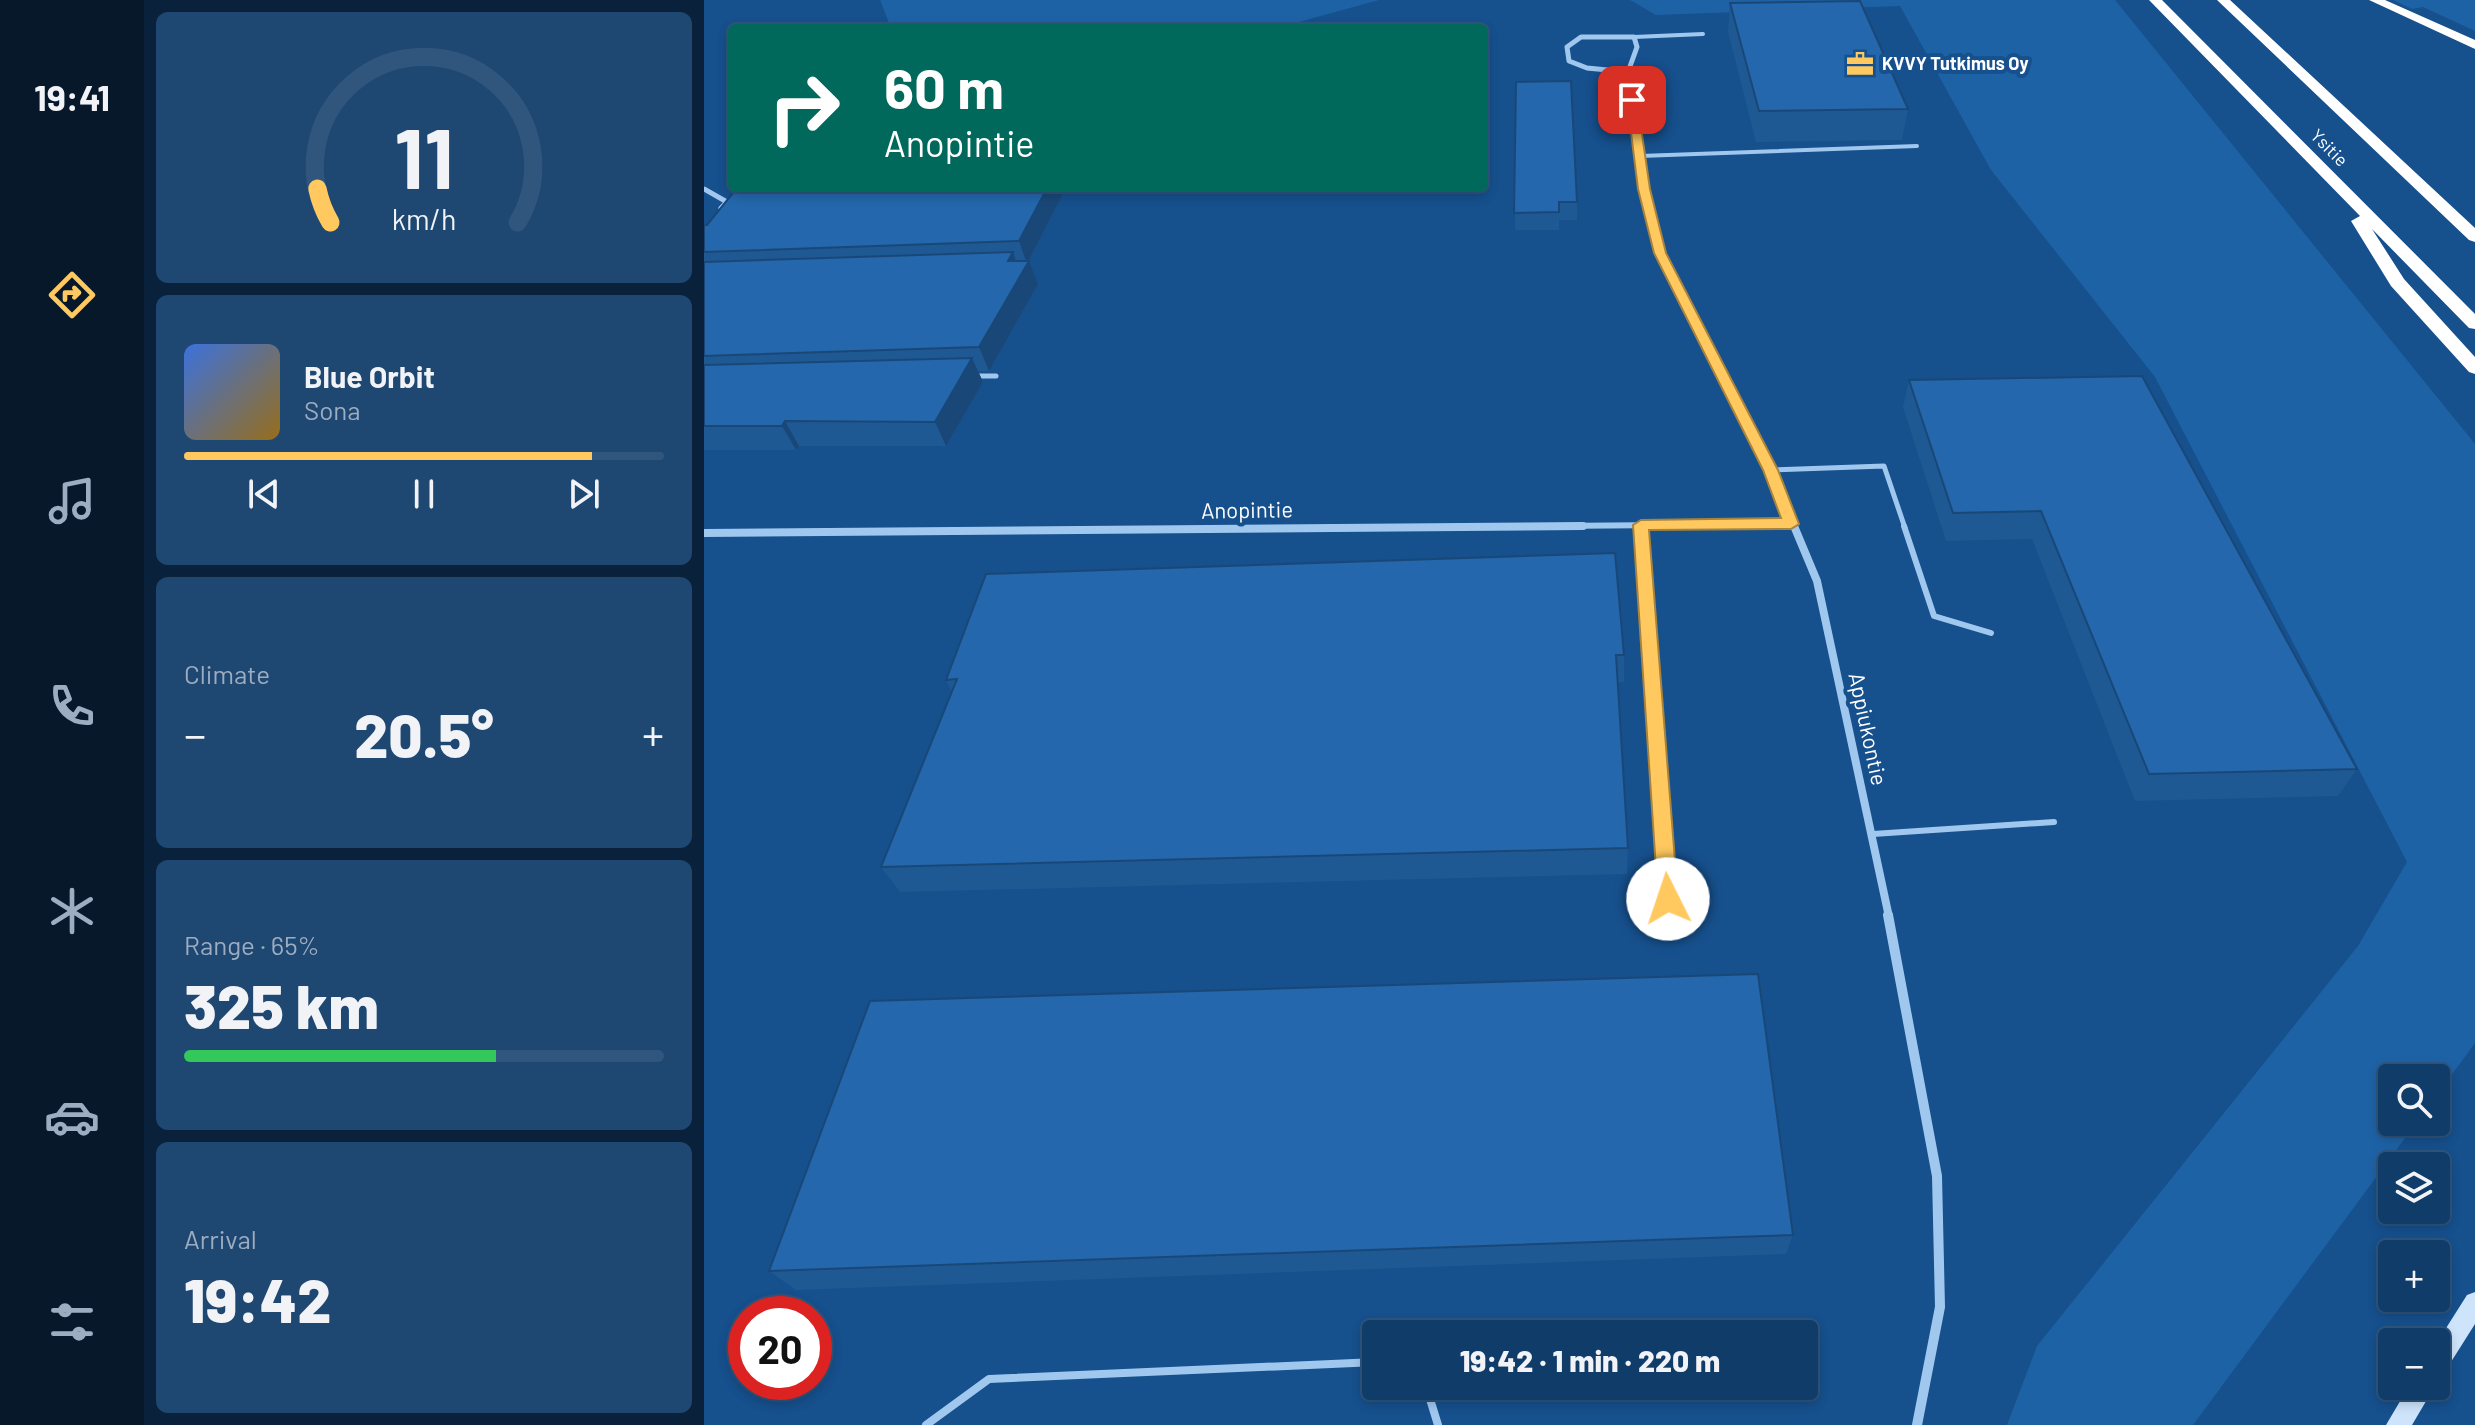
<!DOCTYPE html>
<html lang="en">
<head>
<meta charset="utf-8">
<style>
  body { margin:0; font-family:Barlow,sans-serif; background:#1e4772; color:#f1f3f6; height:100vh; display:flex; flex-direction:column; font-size:30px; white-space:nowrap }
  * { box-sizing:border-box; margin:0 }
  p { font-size:26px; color:#9cadc1 }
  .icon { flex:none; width:44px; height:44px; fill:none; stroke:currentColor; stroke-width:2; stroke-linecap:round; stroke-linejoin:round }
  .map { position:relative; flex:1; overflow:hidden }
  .panel { display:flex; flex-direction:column; gap:12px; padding:12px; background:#09213a; width:560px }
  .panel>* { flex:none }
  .top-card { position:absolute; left:24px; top:24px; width:760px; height:168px; border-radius:8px; box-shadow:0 4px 12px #0003,0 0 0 2px #30567e; background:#00695c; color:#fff; overflow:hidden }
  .buttons { position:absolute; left:1674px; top:1064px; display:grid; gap:16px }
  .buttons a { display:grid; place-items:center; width:72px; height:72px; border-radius:8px; background:#103c6a; box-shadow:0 4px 12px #0003,0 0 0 2px #30567e; font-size:40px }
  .speed { position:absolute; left:24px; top:1296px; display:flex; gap:16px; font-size:40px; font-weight:700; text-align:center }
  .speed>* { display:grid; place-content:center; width:104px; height:104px; border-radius:50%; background:#103c6a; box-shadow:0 4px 12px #0003,0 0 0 2px #30567e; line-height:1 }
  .speed .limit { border:12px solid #d22; background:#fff; color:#111 }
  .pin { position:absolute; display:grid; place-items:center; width:68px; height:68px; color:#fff; margin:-34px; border-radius:16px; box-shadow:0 4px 12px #0006 }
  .me { position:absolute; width:88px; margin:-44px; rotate:356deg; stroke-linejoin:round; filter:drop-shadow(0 0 6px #0008) }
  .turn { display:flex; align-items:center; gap:28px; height:168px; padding:0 24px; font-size:36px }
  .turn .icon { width:104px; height:104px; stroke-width:2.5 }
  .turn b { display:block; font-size:56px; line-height:68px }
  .big { font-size:60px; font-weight:800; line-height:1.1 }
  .panel .widget { flex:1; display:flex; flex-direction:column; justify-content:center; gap:12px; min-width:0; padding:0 28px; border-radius:12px; background:#1e4772 }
  .panel .dial { align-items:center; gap:0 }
  .dial svg { height:208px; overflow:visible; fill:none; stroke:#30567e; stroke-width:7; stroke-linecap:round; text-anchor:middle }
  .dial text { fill:#f1f3f6; stroke:none }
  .song { display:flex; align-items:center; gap:24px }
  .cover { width:96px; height:96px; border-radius:12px; background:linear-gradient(135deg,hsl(220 70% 55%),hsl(40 70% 35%)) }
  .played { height:8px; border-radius:4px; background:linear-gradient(90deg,#ffc95f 85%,#30567e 85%) }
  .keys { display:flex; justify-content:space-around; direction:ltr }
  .heat { display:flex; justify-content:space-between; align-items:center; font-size:44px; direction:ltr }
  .charge { height:12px; border-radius:6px; background:linear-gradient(90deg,#34c759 65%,#30567e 0) }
  .trip { position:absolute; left:658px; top:1320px; width:456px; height:80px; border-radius:8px; background:#103c6a; box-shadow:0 4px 12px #0003,0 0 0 2px #30567e; font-weight:800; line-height:80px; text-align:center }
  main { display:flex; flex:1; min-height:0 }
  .dock { display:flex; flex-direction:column; width:144px; justify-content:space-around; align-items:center; background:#06182a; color:#9cadc1 }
  .dock .icon { width:56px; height:56px }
  .dock .active { color:#ffc95f }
  .dock b { font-size:36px; color:#f1f3f6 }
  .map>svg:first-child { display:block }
</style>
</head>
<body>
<main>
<nav class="dock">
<b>19:41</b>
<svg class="icon active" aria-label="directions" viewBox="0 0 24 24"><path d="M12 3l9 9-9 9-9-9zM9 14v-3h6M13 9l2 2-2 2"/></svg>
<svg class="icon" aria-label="music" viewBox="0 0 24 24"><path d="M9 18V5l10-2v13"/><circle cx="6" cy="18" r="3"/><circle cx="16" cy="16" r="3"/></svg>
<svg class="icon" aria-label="phone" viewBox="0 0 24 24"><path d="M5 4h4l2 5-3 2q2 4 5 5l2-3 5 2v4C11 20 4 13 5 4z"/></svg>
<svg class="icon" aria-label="climate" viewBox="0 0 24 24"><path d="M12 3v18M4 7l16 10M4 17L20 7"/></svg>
<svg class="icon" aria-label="car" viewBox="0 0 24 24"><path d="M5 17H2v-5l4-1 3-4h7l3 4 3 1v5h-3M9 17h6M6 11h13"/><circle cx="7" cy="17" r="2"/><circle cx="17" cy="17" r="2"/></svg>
<svg class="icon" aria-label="filters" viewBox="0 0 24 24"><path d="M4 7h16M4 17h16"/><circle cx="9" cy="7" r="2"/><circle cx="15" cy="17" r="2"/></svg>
</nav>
<section class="panel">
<div class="widget dial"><svg viewBox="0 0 100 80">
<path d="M14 69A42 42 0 1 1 86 69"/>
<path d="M14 69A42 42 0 0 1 9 56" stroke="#ffc95f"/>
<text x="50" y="56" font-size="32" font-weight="700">11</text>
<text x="50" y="72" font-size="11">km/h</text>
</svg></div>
<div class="widget">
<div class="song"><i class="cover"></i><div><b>Blue Orbit</b><p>Sona</p></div></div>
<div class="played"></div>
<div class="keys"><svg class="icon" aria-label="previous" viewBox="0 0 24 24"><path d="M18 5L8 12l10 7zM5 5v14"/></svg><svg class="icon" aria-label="pause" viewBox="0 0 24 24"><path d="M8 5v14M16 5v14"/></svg><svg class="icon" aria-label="next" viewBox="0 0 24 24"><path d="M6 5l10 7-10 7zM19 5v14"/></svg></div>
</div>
<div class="widget"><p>Climate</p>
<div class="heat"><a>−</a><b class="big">20.5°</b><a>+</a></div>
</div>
<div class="widget"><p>Range · 65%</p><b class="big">325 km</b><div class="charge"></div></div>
<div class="widget"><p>Arrival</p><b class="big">19:42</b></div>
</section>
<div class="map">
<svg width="1771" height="1425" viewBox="0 0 1771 1425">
  <rect width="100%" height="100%" fill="#16508d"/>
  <path fill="#1e62a6" d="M176,0H675L573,28H187Z
    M926,0H1411L1771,444V1043L1732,1096V1078H1688V1122H1713L1489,1425H1303L1333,1346L1654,946L1703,862L1451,377L1287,170L1196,6L952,15Z
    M1689,0H1771V31L1719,7L1708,9Z"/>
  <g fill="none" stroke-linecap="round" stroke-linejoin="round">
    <path stroke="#a0c8ef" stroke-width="4" d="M930,37L999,34
      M936,156L1213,146"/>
    <path stroke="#a0c8ef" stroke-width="5" d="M271,376H292
      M1066,470L1180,466L1201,528"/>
    <path stroke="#a0c8ef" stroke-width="6" d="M937,526L964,899
      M1200,526L1230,616L1287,633
      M1169,834L1350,822"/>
    <path stroke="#a0c8ef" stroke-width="8" d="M722,1386L734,1425
      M222,1425L285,1379L672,1362"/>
    <path stroke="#a0c8ef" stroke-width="5" d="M877,37H930L933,47L924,72L883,68L865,61L863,47Z
      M924,72L940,189L950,229
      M0,189L23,202L17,208"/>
    <path stroke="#a0c8ef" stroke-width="6" d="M950,227L956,253L1066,470L1090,528
      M637,528L1087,524"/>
    <path stroke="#a0c8ef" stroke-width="8" d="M1090,526L1113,581L1185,917
      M0,533L879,526"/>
    <path stroke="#a0c8ef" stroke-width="10" d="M1184,915L1233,1176L1236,1307L1213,1425"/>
    <path fill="#cee4fb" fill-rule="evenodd" d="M1771,1292V1324L1740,1373L1732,1377V1344L1763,1295Z
      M1705,1386H1731L1708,1425H1682Z"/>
    <path fill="#fff" fill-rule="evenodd" d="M1445,0H1458L1771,314V329L1765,328L1668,229L1700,279L1771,357V374L1765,372L1687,286L1647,221L1656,216Z
      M1513,0H1526L1771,228V242L1765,240Z
      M1665,0H1681L1771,40V49Z"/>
  </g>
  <path fill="#1f5994" d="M1026,3L1204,109L1198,140L1052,142L1024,32Z
    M812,82L873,202V220H855V230H811Z
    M362,188L325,261L334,284L285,371H274L279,382L242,446H95L92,450H0V225Z
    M1205,380L1653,769L1634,796L1431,801L1328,539L1242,541L1199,407Z
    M920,655V682H914L924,848L923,874L196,892L177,867L248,692L242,680Z
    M1089,1235L1082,1254L92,1290L65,1271Z"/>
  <path fill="#194878" d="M343,188H362L324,262L325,261L334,284L285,371L275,347L304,261L309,252L317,275L323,264L315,241Z
    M268,358L279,382L242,446L231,422Z
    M81,421L95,446L92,450L78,426Z"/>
  <path fill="#2467ac" stroke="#194878" stroke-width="2" d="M1156,1L1204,109L1055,111L1026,3Z
    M867,81L873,202H855V212L810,213L812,82Z
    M33,188H343L315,241L0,252V225H3Z
    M309,252L304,261H325L275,347L0,356V262Z
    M268,358L231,422L81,421L78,426H0V365Z
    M1438,376L1653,769L1445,774L1337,511L1249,513L1205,380Z
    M911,553L920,655H912L924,848L177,867L253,679L242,680L282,574Z
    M1054,974L1089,1235L65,1271L166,1001Z"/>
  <path fill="#ffc95f" stroke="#a6833e" stroke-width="2" d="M928,97L933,100L946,189L962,253L1074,470L1095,524L1087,529L945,530L974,899L971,905L964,908L957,905L954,899L929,525L937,520L1077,518L1059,470L950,253L934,189L923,100Z"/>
  <defs>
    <g id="office-bare" transform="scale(2.16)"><path d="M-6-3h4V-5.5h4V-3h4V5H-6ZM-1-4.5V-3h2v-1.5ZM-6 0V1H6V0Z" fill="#ffc95f" stroke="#16508d" stroke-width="2.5" paint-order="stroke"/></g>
  </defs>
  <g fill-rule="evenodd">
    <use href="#office-bare" x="1156" y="64"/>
  </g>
  <g text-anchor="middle" stroke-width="8" stroke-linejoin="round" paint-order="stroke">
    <g font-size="18" font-weight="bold" fill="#fff" stroke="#16508d" text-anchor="start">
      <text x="1178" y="70">KVVY Tutkimus Oy</text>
    </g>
    <g font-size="18" fill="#fff" stroke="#16508d">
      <text transform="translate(1625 148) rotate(45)" y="6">Ysitie</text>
    </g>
    <g font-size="22" fill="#fff" stroke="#16508d">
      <text transform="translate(543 510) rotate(-1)" y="8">Anopintie</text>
      <text transform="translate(1164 729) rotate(78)" y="8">Appiukontie</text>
    </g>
  </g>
</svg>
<div class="buttons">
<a><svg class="icon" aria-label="search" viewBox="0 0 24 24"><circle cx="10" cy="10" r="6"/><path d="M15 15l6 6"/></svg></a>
<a><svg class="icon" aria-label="layers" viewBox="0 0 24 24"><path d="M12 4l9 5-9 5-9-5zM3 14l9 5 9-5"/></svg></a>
<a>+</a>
<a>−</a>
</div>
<div class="speed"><div class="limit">20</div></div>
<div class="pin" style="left:928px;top:100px;background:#d93025"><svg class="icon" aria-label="arrive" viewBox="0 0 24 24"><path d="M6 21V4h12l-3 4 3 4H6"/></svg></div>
<svg class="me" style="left:964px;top:899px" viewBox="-20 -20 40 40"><circle r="19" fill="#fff"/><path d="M0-13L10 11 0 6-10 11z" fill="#ffc95f"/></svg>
<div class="trip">19:42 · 1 min · 220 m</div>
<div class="top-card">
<div class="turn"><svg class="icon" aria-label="right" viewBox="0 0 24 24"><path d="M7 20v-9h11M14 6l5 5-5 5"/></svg><div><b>60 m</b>Anopintie</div></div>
</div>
</div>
</main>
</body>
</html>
